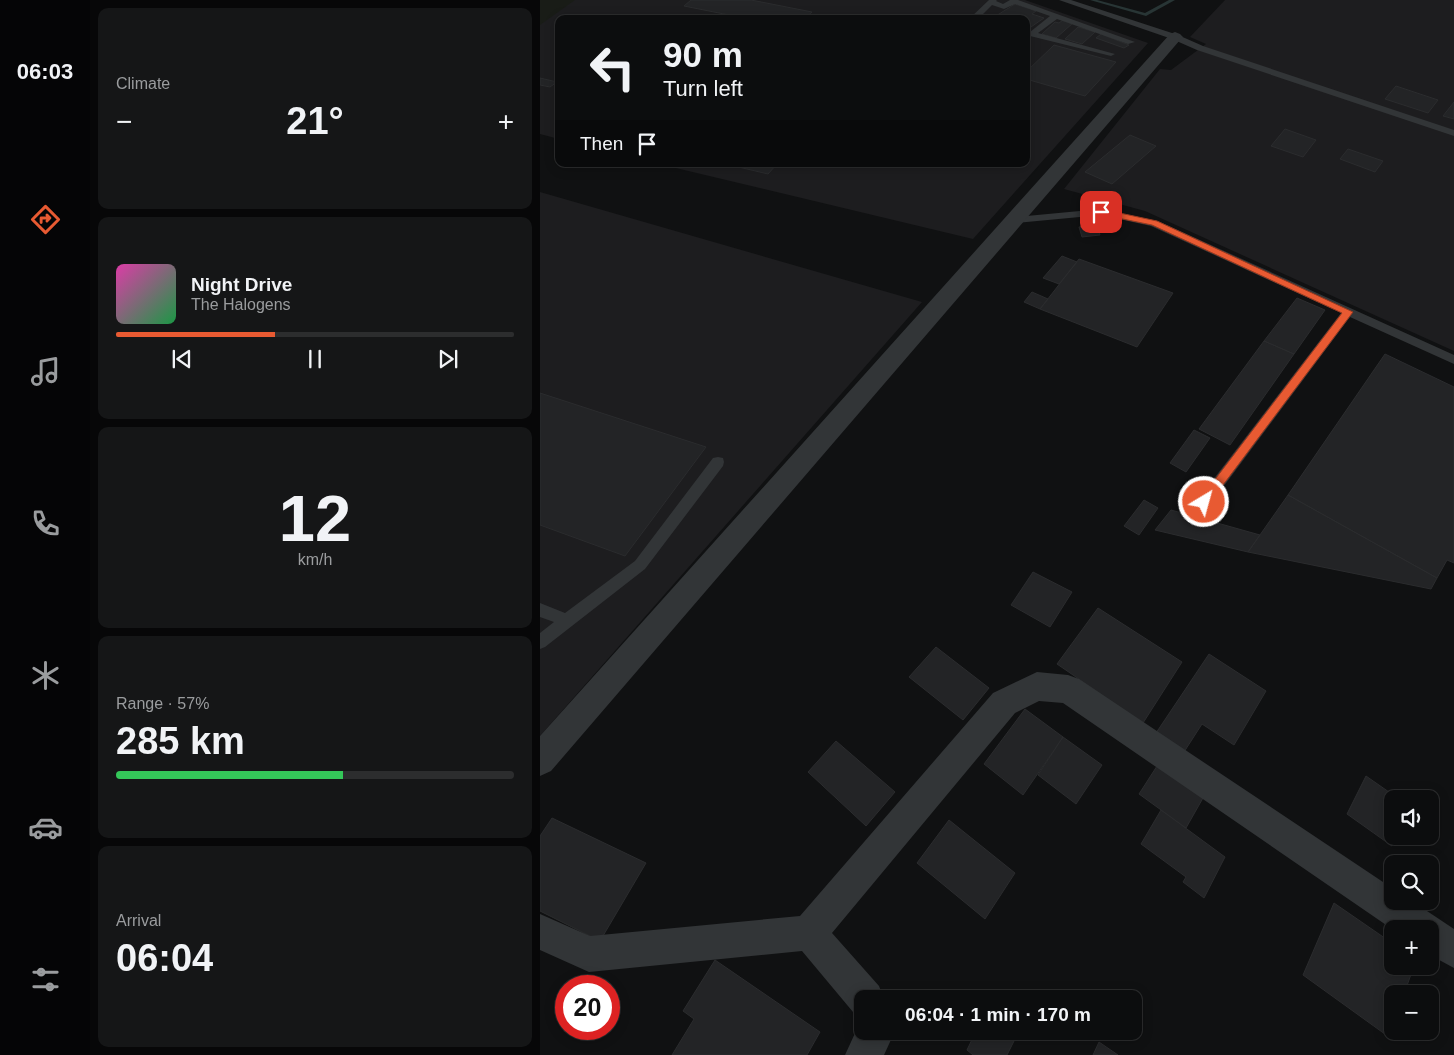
<!DOCTYPE html>
<html lang="en">
<head>
<meta charset="utf-8">
<style>
  body { margin:0; font-family:Helvetica,sans-serif; background:#151617; color:#f1f3f6; height:100vh; display:flex; flex-direction:column; font-size:19px; white-space:nowrap }
  * { box-sizing:border-box; margin:0 }
  p { font-size:16px; color:#9a9c9e }
  .icon { flex:none; width:28px; height:28px; fill:none; stroke:currentColor; stroke-width:2; stroke-linecap:round; stroke-linejoin:round }
  .map { position:relative; flex:1; overflow:hidden }
  .sheet { display:flex; flex-direction:column; gap:8px; padding:8px; background:#070708; width:450px }
  .sheet>* { flex:none }
  .banner { position:absolute; left:15px; top:15px; width:475px; height:152px; border-radius:10px; box-shadow:0 2px 12px #0003,0 0 0 1px #2c2d2e; background:#0c0d0e; color:#f1f3f6; overflow:hidden }
  .fabs { position:absolute; left:844px; top:790px; display:grid; gap:10px }
  .fabs a { display:grid; place-items:center; width:55px; height:55px; border-radius:10px; background:#0c0d0e; box-shadow:0 2px 12px #0003,0 0 0 1px #2c2d2e; font-size:25px }
  .speed { position:absolute; left:15px; top:975px; display:flex; gap:10px; font-size:25px; font-weight:700; text-align:center }
  .speed>* { display:grid; place-content:center; width:65px; height:65px; border-radius:50%; background:#0c0d0e; box-shadow:0 2px 12px #0003,0 0 0 1px #2c2d2e; line-height:1 }
  .speed .limit { border:8px solid #d22; background:#fff; color:#111 }
  .pin { position:absolute; display:grid; place-items:center; width:42px; height:42px; color:#fff; margin:-21px; border-radius:10px; box-shadow:0 2px 8px #0006 }
  .me { position:absolute; width:55px; margin:-28px; rotate:37deg; stroke-linejoin:round; filter:drop-shadow(0 0 4px #0008) }
  .turn { display:flex; align-items:center; gap:18px; height:105px; padding:0 25px; font-size:22px }
  .turn .icon { width:65px; height:65px; stroke-width:2.5 }
  .turn b { display:block; font-size:35px; line-height:42px }
  .then { display:flex; align-items:center; height:48px; padding:0 25px; background:#0003; gap:10px; font-size:19px }
  .big { font-size:38px; font-weight:700; line-height:1.1 }
  .sheet .tile { flex:1; display:flex; flex-direction:column; justify-content:center; gap:8px; min-width:0; padding:0 18px; border-radius:10px; background:#151617 }
  .sheet .dial { align-items:center; gap:0 }
  .dial b { font-size:65px; line-height:1 }
  .song { display:flex; align-items:center; gap:15px }
  .cover { width:60px; height:60px; border-radius:8px; background:linear-gradient(135deg,hsl(320 70% 55%),hsl(140 70% 35%)) }
  .played { height:5px; border-radius:2px; background:linear-gradient(90deg,#e85a32 40%,#2c2d2e 40%) }
  .keys { display:flex; justify-content:space-around; direction:ltr }
  .heat { display:flex; justify-content:space-between; align-items:center; font-size:28px; direction:ltr }
  .charge { height:8px; border-radius:4px; background:linear-gradient(90deg,#34c759 57%,#2c2d2e 0) }
  .trip { position:absolute; left:314px; top:990px; width:288px; height:50px; border-radius:10px; background:#0c0d0e; box-shadow:0 2px 12px #0003,0 0 0 1px #2c2d2e; font-weight:700; line-height:50px; text-align:center }
  main { display:flex; flex:1; min-height:0 }
  .tab-bar { display:flex; flex-direction:column; width:90px; justify-content:space-around; align-items:center; background:#050506; color:#9a9c9e }
  .tab-bar .icon { width:35px; height:35px }
  .tab-bar .on { color:#e85a32 }
  .tab-bar b { font-size:22px; color:#f1f3f6 }
  .map>svg:first-child { display:block }
</style>
</head>
<body>
<main>
<nav class="tab-bar">
<b>06:03</b>
<svg class="icon on" aria-label="directions" viewBox="0 0 24 24"><path d="M12 3l9 9-9 9-9-9zM9 14v-3h6M13 9l2 2-2 2"/></svg>
<svg class="icon" aria-label="music" viewBox="0 0 24 24"><path d="M9 18V5l10-2v13"/><circle cx="6" cy="18" r="3"/><circle cx="16" cy="16" r="3"/></svg>
<svg class="icon" aria-label="phone" viewBox="0 0 24 24"><path d="M5 4h4l2 5-3 2q2 4 5 5l2-3 5 2v4C11 20 4 13 5 4z"/></svg>
<svg class="icon" aria-label="climate" viewBox="0 0 24 24"><path d="M12 3v18M4 7l16 10M4 17L20 7"/></svg>
<svg class="icon" aria-label="car" viewBox="0 0 24 24"><path d="M5 17H2v-5l4-1 3-4h7l3 4 3 1v5h-3M9 17h6M6 11h13"/><circle cx="7" cy="17" r="2"/><circle cx="17" cy="17" r="2"/></svg>
<svg class="icon" aria-label="filters" viewBox="0 0 24 24"><path d="M4 7h16M4 17h16"/><circle cx="9" cy="7" r="2"/><circle cx="15" cy="17" r="2"/></svg>
</nav>
<section class="sheet">
<div class="tile"><p>Climate</p>
<div class="heat"><a>−</a><b class="big">21°</b><a>+</a></div>
</div>
<div class="tile">
<div class="song"><i class="cover"></i><div><b>Night Drive</b><p>The Halogens</p></div></div>
<div class="played"></div>
<div class="keys"><svg class="icon" aria-label="previous" viewBox="0 0 24 24"><path d="M18 5L8 12l10 7zM5 5v14"/></svg><svg class="icon" aria-label="pause" viewBox="0 0 24 24"><path d="M8 5v14M16 5v14"/></svg><svg class="icon" aria-label="next" viewBox="0 0 24 24"><path d="M6 5l10 7-10 7zM19 5v14"/></svg></div>
</div>
<div class="tile dial"><b>12</b><p>km/h</p></div>
<div class="tile"><p>Range · 57%</p><b class="big">285 km</b><div class="charge"></div></div>
<div class="tile"><p>Arrival</p><b class="big">06:04</b></div>
</section>
<div class="map">
<svg width="914" height="1055" viewBox="0 0 914 1055">
  <rect width="100%" height="100%" fill="#101112"/>
  <path fill="#1d1d1f" d="M0,0H485L608,43L433,239L119,164H486V19H19V139L0,134Z
    M685,0H914V351L605,211L524,189L620,69L631,70L666,44L650,37Z
    M0,192L382,302L0,736Z"/>
  <path fill="#191c17" d="M0,0H35L0,25Z"/>
  <g fill="none" stroke-linecap="round" stroke-linejoin="round">
    <path fill="#283535" fill-rule="evenodd" d="M550,0H557L605,13L629,0H635L606,16Z"/>
  </g>
  <path fill="#232426" stroke="#2b2c2e" d="M151,0H211L272,12L264,19H209L144,6Z
    M475,4L496,11L492,14L504,18L488,29L486,28V19H451Z
    M523,20L533,23L516,38L502,34L515,22L519,23Z
    M538,27L555,32L542,44L525,39Z
    M561,34L589,45L584,48L556,38Z
    M514,45L576,62L545,96L486,79V72Z
    M0,78L17,82L10,87L0,85Z
    M856,86L898,100L888,113L845,99Z
    M914,102V119L903,116Z
    M745,129L776,140L763,157L731,146Z
    M590,135L616,146L572,184L545,172Z
    M808,149L843,161L835,172L800,159Z
    M186,164H237L228,174Z
    M557,225L560,235L542,237L539,227Z
    M522,256L537,262L519,284L503,278Z
    M539,259L633,293L597,347L500,309Z
    M492,292L508,299L500,309L484,302Z
    M757,298L785,310L754,354L724,341Z
    M724,341L754,354L690,445L659,429Z
    M845,354L914,387V563L907,560L897,578L748,495Z
    M0,393L166,447L85,556L0,525Z
    M654,430L670,438L646,472L630,463Z
    M748,495L897,578L891,589L708,552Z
    M604,500L618,508L599,535L584,526Z
    M631,510L720,535L708,552L615,530Z
    M493,572L532,592L510,627L471,605Z
    M558,608L642,662L603,723L517,664Z
    M396,647L449,688L423,720L369,677Z
    M669,654L726,691L694,745L662,724L644,752L616,733Z
    M485,709L523,737L483,795L444,764Z
    M523,737L562,765L536,804L498,775Z
    M296,741L355,792L326,826L268,772Z
    M617,766L663,798L646,828L599,794Z
    M826,776L859,799H852V836H856L852,846L807,814Z
    M621,810L685,857L664,898L643,882L646,877L601,844Z
    M12,818L106,863L60,941L0,911V836Z
    M409,820L475,873L445,919L377,863Z
    M794,903L852,943V966H874L864,994H852V1027L849,1037L763,975Z
    M175,960L280,1032L267,1055H132L154,1019L143,1011Z
    M436,1031H479L467,1055H433L427,1050Z
    M559,1042L578,1055H553Z"/>
  <g fill="none" stroke-linecap="round" stroke-linejoin="round">
    <path fill="#323537" fill-rule="evenodd" d="M449,0H457L456,1L463,4L470,0H478L595,42L588,44L517,19L498,33L575,54L571,56L486,35V31L490,32L510,16L475,4L464,9L452,5L438,19H429Z
      M519,0H531L638,35L663,46L914,130V136L657,50L632,39Z
      M561,209L618,221L914,355V364L810,317L669,506L664,508L659,506L657,502L659,498L801,313L611,226L561,215L476,223L471,220L476,217Z
      M178,457L183,458L184,462L183,466L105,569L5,647L0,649V633L14,622L0,617V603L25,613L95,561L173,458Z"/>
    <path fill="#323537" fill-rule="evenodd" d="M635,32L640,34L643,37L640,40L11,771L0,776V736L630,34Z
      M497,672L528,675L539,679L852,888V901H872L914,929V968L890,955V929H852L523,703L499,701L475,713L292,933L339,986L344,999H322V1016L313,1012L262,951L49,972L0,950V914L50,936L260,916L453,693Z
      M322,1018V1031H355L344,1055H305Z"/>
  </g>
  <path fill="#e85a32" stroke="#973a20" d="M561,209L617,221L813,312L668,505H660L659,502L660,499L802,313L612,225L558,214L557,212Z"/>
</svg>
<div class="fabs">
<a><svg class="icon" aria-label="sound" viewBox="0 0 24 24"><path d="M4 9h4l5-4v14l-5-4H4zM17 9q2 3 0 6"/></svg></a>
<a><svg class="icon" aria-label="search" viewBox="0 0 24 24"><circle cx="10" cy="10" r="6"/><path d="M15 15l6 6"/></svg></a>
<a>+</a>
<a>−</a>
</div>
<div class="speed"><div class="limit">20</div></div>
<div class="pin" style="left:561px;top:212px;background:#d93025"><svg class="icon" aria-label="arrive" viewBox="0 0 24 24"><path d="M6 21V4h12l-3 4 3 4H6"/></svg></div>
<svg class="me" style="left:664px;top:502px" viewBox="-20 -20 40 40"><circle r="17" fill="#e85a32" stroke="#fff" stroke-width="3"/><path d="M0-11L8 9 0 5-8 9z" fill="#fff"/></svg>
<div class="trip">06:04 · 1 min · 170 m</div>
<div class="banner">
<div class="turn"><svg class="icon" aria-label="left" viewBox="0 0 24 24"><path d="M17 20v-9H6M10 6l-5 5 5 5"/></svg><div><b>90 m</b>Turn left</div></div>
<div class="then">Then<svg class="icon" aria-label="arrive" viewBox="0 0 24 24"><path d="M6 21V4h12l-3 4 3 4H6"/></svg></div>
</div>
</div>
</main>
</body>
</html>
